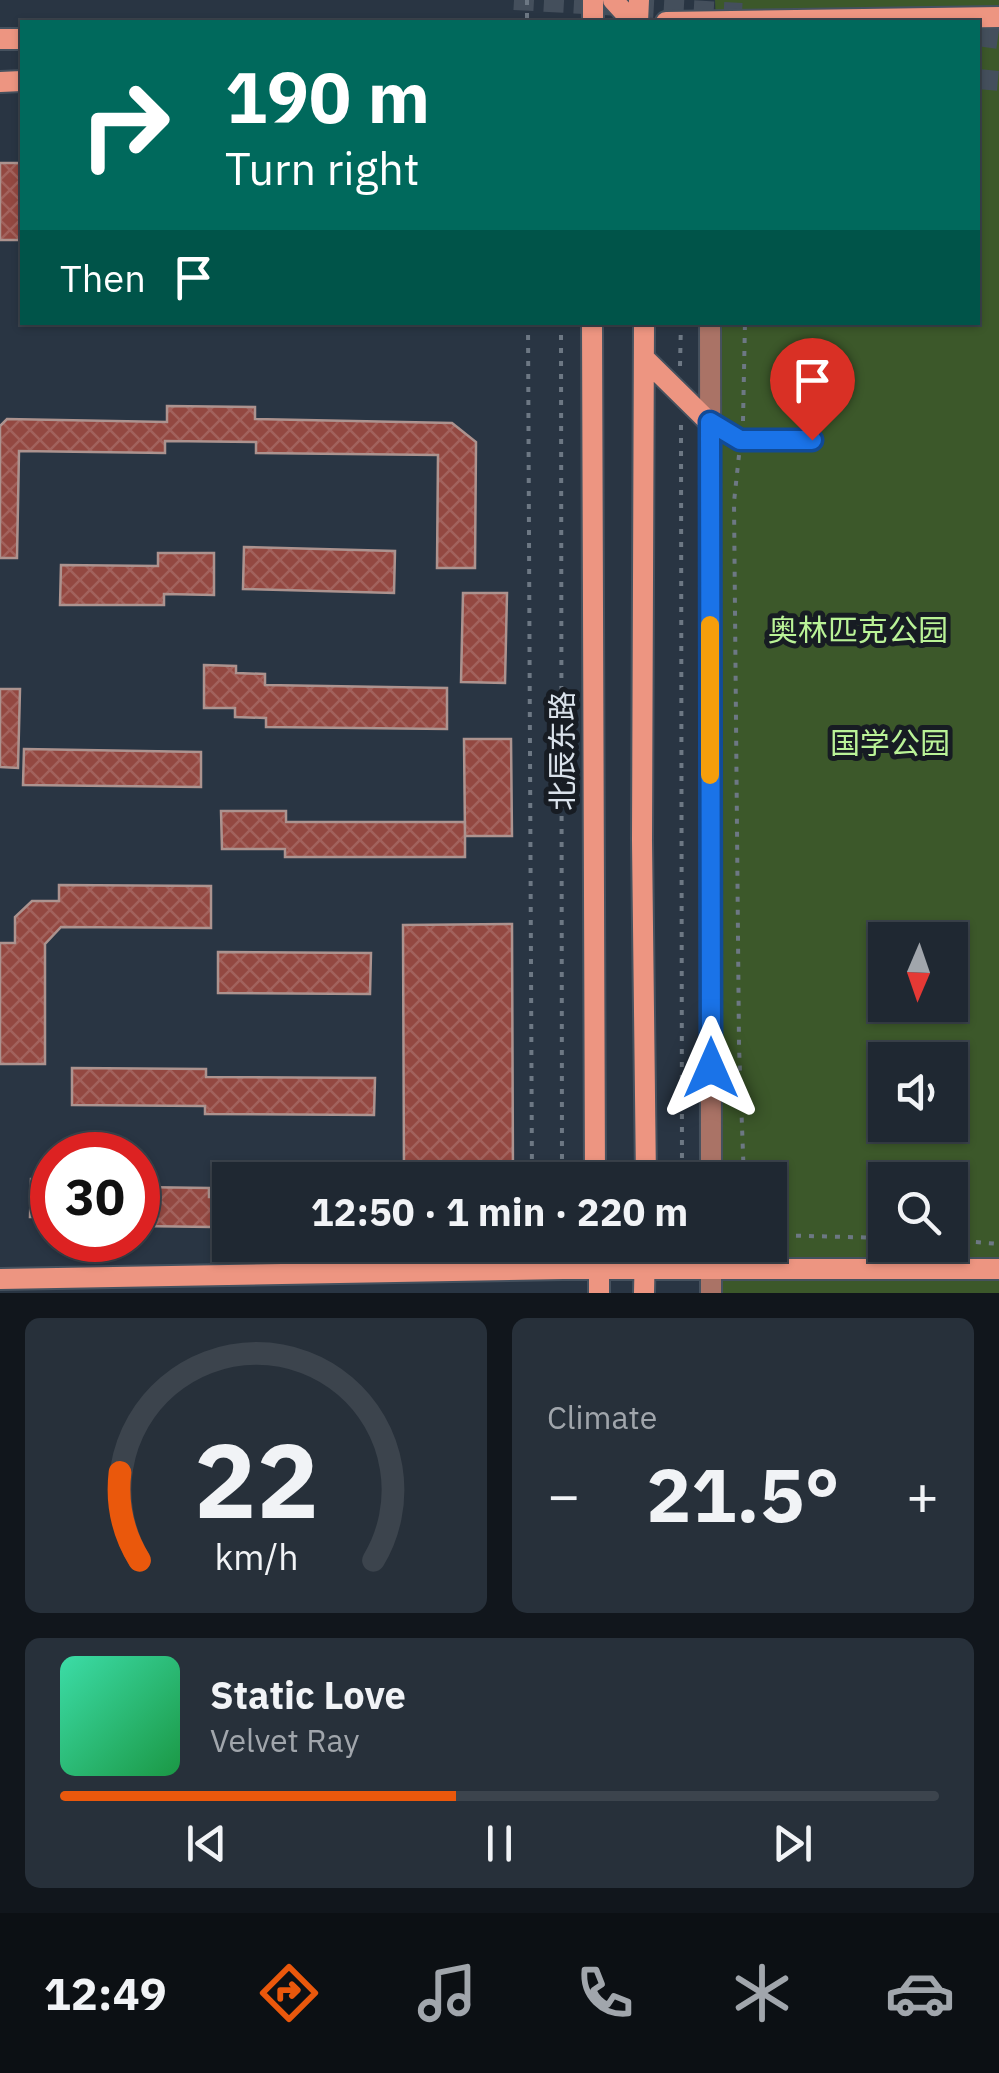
<!DOCTYPE html>
<html lang="en">
<head>
<meta charset="utf-8">
<style>
  body { margin:0; font-family:"IBM Plex Sans","Noto Sans SC",sans-serif; background:#27303a; color:#f1f3f6; height:100vh; display:flex; flex-direction:column; font-size:38px; white-space:nowrap }
  * { box-sizing:border-box; margin:0 }
  p { font-size:32px; color:#a1a6ac }
  .icon { flex:none; width:55px; height:55px; fill:none; stroke:currentColor; stroke-width:2; stroke-linecap:round; stroke-linejoin:round }
  .map { position:relative; height:1293px; overflow:hidden }
  .details { display:flex; flex-direction:column; gap:25px; padding:25px; background:#11161c; flex:1 }
  .details>* { flex:none }
  .top-card { position:absolute; left:20px; top:20px; width:960px; height:305px; border-radius:0px; box-shadow:0 2px 8px #0004,0 0 0 2px #3c444d; background:#00695c; color:#fff; overflow:hidden }
  .needle { width:65px; rotate:182deg }
  .controls { position:absolute; left:868px; top:922px; display:grid; gap:20px }
  .controls a { display:grid; place-items:center; width:100px; height:100px; border-radius:0px; background:#1f2832; box-shadow:0 2px 8px #0004,0 0 0 2px #3c444d; font-size:50px }
  .speed { position:absolute; left:30px; top:1132px; display:flex; gap:20px; font-size:50px; font-weight:700; text-align:center }
  .speed>* { display:grid; place-content:center; width:130px; height:130px; border-radius:50%; background:#1f2832; box-shadow:0 2px 8px #0004,0 0 0 2px #3c444d; line-height:1 }
  .speed .limit { border:15px solid #d22; background:#fff; color:#111 }
  .pin { position:absolute; display:grid; place-items:center; width:85px; height:85px; color:#fff; margin:-102px -42px; border-radius:50% 50% 50% 0; rotate:-45deg; box-shadow:0 0 10px #0007 }
  .pin .icon { rotate:45deg }
  .me { position:absolute; width:110px; margin:-55px; rotate:0deg; stroke-linejoin:round; filter:drop-shadow(0 0 8px #0008) }
  .turn { display:flex; align-items:center; gap:35px; height:210px; padding:0 40px; font-size:45px }
  .turn .icon { width:130px; height:130px; stroke-width:2.5 }
  .turn b { display:block; font-size:70px; line-height:85px }
  .then { display:flex; align-items:center; height:95px; padding:0 40px; background:#0003; gap:20px; font-size:38px }
  .big { font-size:75px; font-weight:700; line-height:1.1 }
  .details .card { flex:1; display:flex; flex-direction:column; justify-content:center; gap:15px; min-width:0; padding:0 35px; border-radius:15px; background:#27303a }
  .details .dial { align-items:center; gap:0 }
  .dial svg { height:260px; overflow:visible; fill:none; stroke:#3c444d; stroke-width:7; stroke-linecap:round; text-anchor:middle }
  .dial text { fill:#f1f3f6; stroke:none }
  .song { display:flex; align-items:center; gap:30px }
  .cover { width:120px; height:120px; border-radius:15px; background:linear-gradient(135deg,hsl(160 70% 55%),hsl(140 70% 35%)) }
  .played { height:10px; border-radius:5px; background:linear-gradient(90deg,#ea580c 45%,#3c444d 45%) }
  .keys { display:flex; justify-content:space-around; direction:ltr }
  .heat { display:flex; justify-content:space-between; align-items:center; font-size:55px; direction:ltr }
  .details .tiles { flex:1; display:grid; gap:25px; grid-template-columns:1fr 1fr }
  .card:last-child { grid-column:span 2 }
  .trip { position:absolute; left:212px; top:1162px; width:575px; height:100px; border-radius:0px; background:#1f2832; box-shadow:0 2px 8px #0004,0 0 0 2px #3c444d; font-weight:700; line-height:100px; text-align:center }
  .menu { display:flex; height:160px; justify-content:space-around; align-items:center; background:#0c1014; color:#a1a6ac }
  .menu .icon { width:70px; height:70px }
  .menu .on { color:#ea580c }
  .menu b { font-size:45px; color:#f1f3f6 }
  .map>svg:first-child { display:block }
</style>
</head>
<body>
<div class="map">
<svg width="999" height="1293" viewBox="0 0 999 1293">
  <defs>
    <pattern id="building-cross-hatch" width="8" height="8" patternUnits="userSpaceOnUse" patternTransform="scale(2.5)"><rect width="8" height="8" fill="#934841"/><path d="M0 0l8 8M0 8l8-8" fill="none" stroke="#a2625d"/></pattern>
  </defs>
  <rect width="100%" height="100%" fill="#293543"/>
  <path fill="#3c582a" fill-rule="evenodd" d="M715,0H999V1293H719L718,1245H770V1180H718L716,323L978,322V22H716ZM885,940H950V1005H885ZM885,1060H950V1125H885ZM885,1180H950V1245H885Z"/>
  <path fill="url(#building-cross-hatch)" stroke="#ac938f" stroke-width="2.5" d="M0,163H22V240H0Z
    M167,406L255,407V419L452,423L476,442L475,568H437L438,455L256,453V442L165,441V453L19,451L17,558H0V426L7,419L167,422Z
    M244,547L395,551L394,593L243,589Z
    M158,553H214V595L164,594V605H60L61,565L158,566Z
    M463,593H507L505,683L461,682Z
    M204,665L236,666V673L265,674V685L447,688V729L266,727V718L235,717V708H204Z
    M0,689H20L18,768L0,767Z
    M464,739H511L512,836H465Z
    M24,749L201,752V787L23,785Z
    M221,811H286V822H465V857H285V849H222Z
    M59,885L211,886V928L61,927L45,944V1064H0V943H15V917L32,901H59Z
    M512,924L513,1180H404L403,925Z
    M218,952L371,953L370,994L218,993Z
    M72,1068L206,1069V1077L375,1078L374,1115L205,1114V1106L72,1105Z
    M31,1179H52V1217H30Z
    M138,1187L209,1188V1197H230V1233H212V1227L138,1226Z"/>
  <g fill="none" stroke-linecap="round" stroke-linejoin="round">
    <path stroke="#444f5c" stroke-width="20" stroke-dasharray="20 10" stroke-linecap="butt" d="M514,0L742,13
      M978,36L999,39
      M978,79L999,81"/>
    <g stroke="#45515e" stroke-width="16">
      <path id="lane" d="M710,423L741,440H812"/>
    </g>
    <g stroke="#45515e" stroke-width="24">
      <path id="street" d="M710,322L711,1180
        M711,1293V1245"/>
    </g>
    <g stroke="#45515e" stroke-width="24">
      <path id="secondary" d="M613,0L633,22
        M593,22V0
        M638,22L639,0
        M666,22L999,17
        M0,39H22
        M0,82L22,81
        M592,322L595,1180
        M644,322L642,841L646,1180
        M645,359L710,423
        M599,1245V1293
        M0,1279L563,1269H999
        M644,1293L645,1245"/>
    </g>
    <path stroke="#6d7884" stroke-width="4" stroke-dasharray="5 8" stroke-linecap="butt" d="M527,0V22
      M528,322L532,1180
      M561,322L562,1180
      M680,366L681,322
      M743,421L745,322
      M681,425L682,1180
      M739,455L734,502L739,1046L744,1180
      M770,1235L885,1238
      M950,1240L999,1244"/>
    <use href="#lane" stroke="#aa7366" stroke-width="12"/>
    <use href="#street" stroke="#aa7366" stroke-width="20"/>
    <use href="#secondary" stroke="#ed9581" stroke-width="20"/>
  </g>
  <g fill="none" stroke-linecap="round" stroke-linejoin="round">
    <g stroke="#114b97" stroke-width="25">
      <path id="route" d="M711,1068L710,422L740,440H812"/>
    </g>
    <use href="#route" stroke="#1a73e8" stroke-width="18"/>
    <path stroke="#f59e0b" stroke-width="18" d="M710,625V775"/>
  </g>
  <g text-anchor="middle" stroke-width="10" stroke-linejoin="round" paint-order="stroke">
    <g font-size="30" fill="#baf397" stroke="#171c23">
      <text x="858" y="641">奥林匹克公园</text>
      <text x="890" y="754">国学公园</text>
    </g>
    <g font-size="30" fill="#dae2eb" stroke="#171c23">
      <text transform="translate(563 751) rotate(-90)" y="10">北辰东路</text>
    </g>
  </g>
</svg>
<div class="controls">
<a><svg class="needle" viewBox="-14 -14 28 28"><path d="M0-13l5 13h-10z" fill="#e53935"/><path d="M0 13l5-13h-10z" fill="#a1a6ac"/></svg></a>
<a><svg class="icon" aria-label="sound" viewBox="0 0 24 24"><path d="M4 9h4l5-4v14l-5-4H4zM17 9q2 3 0 6"/></svg></a>
<a><svg class="icon" aria-label="search" viewBox="0 0 24 24"><circle cx="10" cy="10" r="6"/><path d="M15 15l6 6"/></svg></a>
</div>
<div class="speed"><div class="limit">30</div></div>
<div class="pin" style="left:812px;top:440px;background:#d93025"><svg class="icon" aria-label="arrive" viewBox="0 0 24 24"><path d="M6 21V4h12l-3 4 3 4H6"/></svg></div>
<svg class="me" style="left:711px;top:1068px" viewBox="-20 -20 40 40"><path d="M0-17L14 15 0 8-14 15z" fill="#1a73e8" stroke="#fff" stroke-width="4"/></svg>
<div class="trip">12:50 · 1 min · 220 m</div>
<div class="top-card">
<div class="turn"><svg class="icon" aria-label="right" viewBox="0 0 24 24"><path d="M7 20v-9h11M14 6l5 5-5 5"/></svg><div><b>190 m</b>Turn right</div></div>
<div class="then">Then<svg class="icon" aria-label="arrive" viewBox="0 0 24 24"><path d="M6 21V4h12l-3 4 3 4H6"/></svg></div>
</div>
</div>
<section class="details">
<div class="tiles">
<div class="card dial"><svg viewBox="0 0 100 80">
<path d="M14 69A42 42 0 1 1 86 69"/>
<path d="M14 69A42 42 0 0 1 8 42" stroke="#ea580c"/>
<text x="50" y="56" font-size="32" font-weight="700">22</text>
<text x="50" y="72" font-size="11">km/h</text>
</svg></div>
<div class="card"><p>Climate</p>
<div class="heat"><a>−</a><b class="big">21.5°</b><a>+</a></div>
</div>
<div class="card">
<div class="song"><i class="cover"></i><div><b>Static Love</b><p>Velvet Ray</p></div></div>
<div class="played"></div>
<div class="keys"><svg class="icon" aria-label="previous" viewBox="0 0 24 24"><path d="M18 5L8 12l10 7zM5 5v14"/></svg><svg class="icon" aria-label="pause" viewBox="0 0 24 24"><path d="M8 5v14M16 5v14"/></svg><svg class="icon" aria-label="next" viewBox="0 0 24 24"><path d="M6 5l10 7-10 7zM19 5v14"/></svg></div>
</div>
</div>
</section>
<nav class="menu">
<b>12:49</b>
<svg class="icon on" aria-label="directions" viewBox="0 0 24 24"><path d="M12 3l9 9-9 9-9-9zM9 14v-3h6M13 9l2 2-2 2"/></svg>
<svg class="icon" aria-label="music" viewBox="0 0 24 24"><path d="M9 18V5l10-2v13"/><circle cx="6" cy="18" r="3"/><circle cx="16" cy="16" r="3"/></svg>
<svg class="icon" aria-label="phone" viewBox="0 0 24 24"><path d="M5 4h4l2 5-3 2q2 4 5 5l2-3 5 2v4C11 20 4 13 5 4z"/></svg>
<svg class="icon" aria-label="climate" viewBox="0 0 24 24"><path d="M12 3v18M4 7l16 10M4 17L20 7"/></svg>
<svg class="icon" aria-label="car" viewBox="0 0 24 24"><path d="M5 17H2v-5l4-1 3-4h7l3 4 3 1v5h-3M9 17h6M6 11h13"/><circle cx="7" cy="17" r="2"/><circle cx="17" cy="17" r="2"/></svg>
</nav>
</body>
</html>
